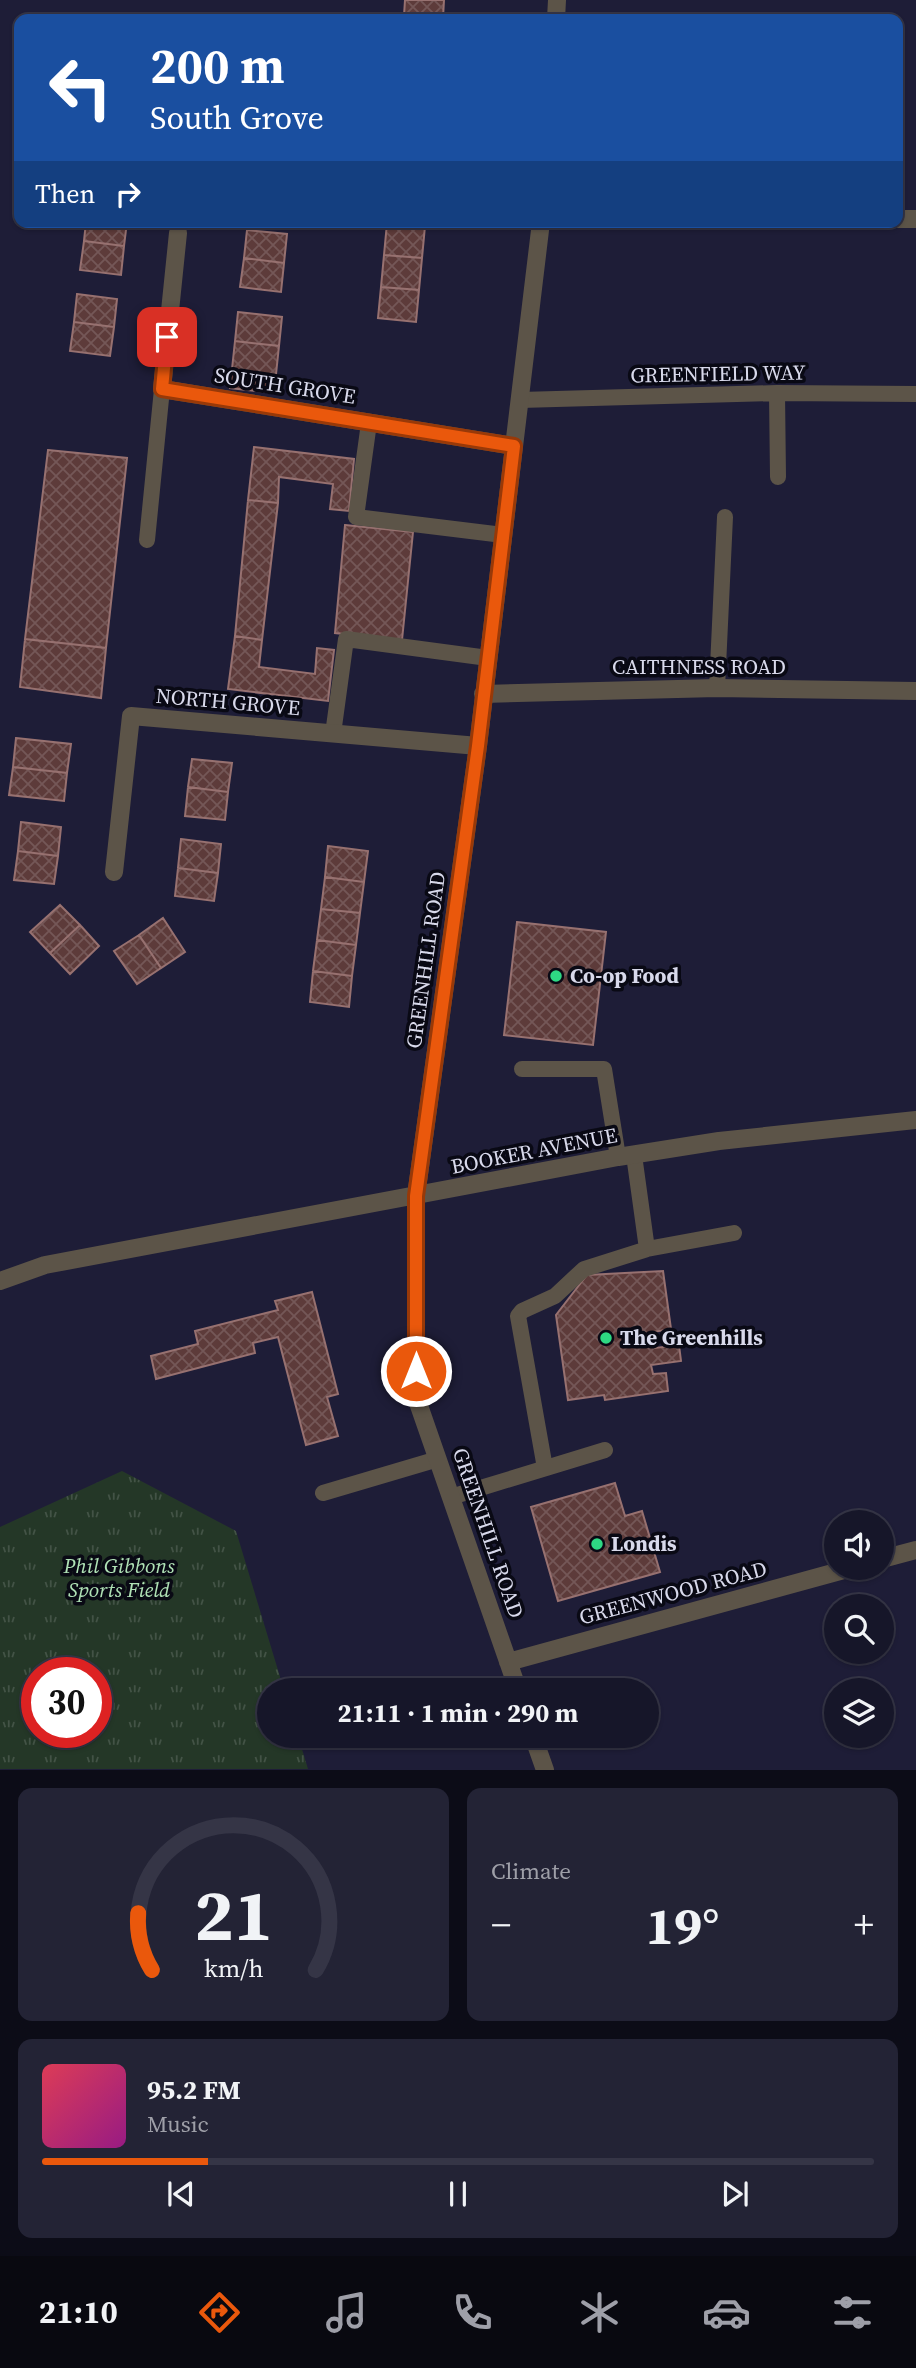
<!DOCTYPE html>
<html lang="en">
<head>
<meta charset="utf-8">
<style>
  body { margin:0; font-family:"Source Serif 4",serif; background:#232335; color:#f1f3f6; height:100vh; display:flex; flex-direction:column; font-size:26px; white-space:nowrap }
  * { box-sizing:border-box; margin:0 }
  p { font-size:23px; color:#9e9fa8 }
  .icon { flex:none; width:38px; height:38px; fill:none; stroke:currentColor; stroke-width:2; stroke-linecap:round; stroke-linejoin:round }
  .map { position:relative; height:1770px; overflow:hidden }
  .panel { display:flex; flex-direction:column; gap:18px; padding:18px; background:#0c0c17; flex:1 }
  .panel>* { flex:none }
  .top-card { position:absolute; left:14px; top:14px; width:889px; height:214px; border-radius:14px; box-shadow:0 2px 5px #0004,0 0 0 2px #353546; background:#1a4fa0; color:#fff; overflow:hidden }
  .tools { position:absolute; left:824px; top:1510px; display:grid; gap:14px }
  .tools a { display:grid; place-items:center; width:70px; height:70px; border-radius:50%; background:#161629; box-shadow:0 2px 5px #0004,0 0 0 2px #353546; font-size:35px }
  .speed { position:absolute; left:21px; top:1657px; display:flex; gap:14px; font-size:35px; font-weight:700; text-align:center }
  .speed>* { display:grid; place-content:center; width:91px; height:91px; border-radius:50%; background:#161629; box-shadow:0 2px 5px #0004,0 0 0 2px #353546; line-height:1 }
  .speed .limit { border:10px solid #d22; background:#fff; color:#111 }
  .pin { position:absolute; display:grid; place-items:center; width:60px; height:60px; color:#fff; margin:-30px; border-radius:14px; box-shadow:0 4px 10px #0006 }
  .me { position:absolute; width:77px; margin:-38px; rotate:0deg; stroke-linejoin:round; filter:drop-shadow(0 0 5px #0008) }
  .turn { display:flex; align-items:center; gap:24px; height:147px; padding:0 21px; font-size:32px }
  .turn .icon { width:91px; height:91px; stroke-width:2.5 }
  .turn b { display:block; font-size:49px; line-height:60px }
  .then { display:flex; align-items:center; height:66px; padding:0 21px; background:#0003; gap:14px; font-size:26px }
  .big { font-size:52px; font-weight:700; line-height:1.1 }
  .panel .card { flex:1; display:flex; flex-direction:column; justify-content:center; gap:10px; min-width:0; padding:0 24px; border-radius:14px; background:#232335 }
  .panel .dial { align-items:center; gap:0 }
  .dial svg { height:182px; overflow:visible; fill:none; stroke:#353546; stroke-width:7; stroke-linecap:round; text-anchor:middle }
  .dial text { fill:#f1f3f6; stroke:none }
  .song { display:flex; align-items:center; gap:21px }
  .cover { width:84px; height:84px; border-radius:10px; background:linear-gradient(135deg,hsl(350 70% 55%),hsl(310 70% 35%)) }
  .played { height:7px; border-radius:4px; background:linear-gradient(90deg,#ea580c 20%,#353546 20%) }
  .keys { display:flex; justify-content:space-around; direction:ltr }
  .heat { display:flex; justify-content:space-between; align-items:center; font-size:38px; direction:ltr }
  .panel .tiles { flex:1; display:grid; gap:18px; grid-template-columns:1fr 1fr }
  .card:last-child { grid-column:span 2 }
  .trip { position:absolute; left:257px; top:1678px; width:402px; height:70px; border-radius:35px; background:#161629; box-shadow:0 2px 5px #0004,0 0 0 2px #353546; font-weight:700; line-height:70px; text-align:center }
  .tabs { display:flex; height:112px; justify-content:space-around; align-items:center; background:#090910; color:#9e9fa8 }
  .tabs .icon { width:49px; height:49px }
  .tabs .current { color:#ea580c }
  .tabs b { font-size:32px; color:#f1f3f6 }
  .map>svg:first-child { display:block }
</style>
</head>
<body>
<div class="map">
<svg width="916" height="1770" viewBox="0 0 916 1770">
  <defs>
    <pattern id="park-tufts" width="24" height="20" patternUnits="userSpaceOnUse" patternTransform="scale(1.75)"><rect width="24" height="20" fill="#243727"/><path d="M3 7l-1-3M5 7V3M7 7l1-3M15 17l-1-3M17 17v-4M19 17l1-3" fill="none" stroke="#435346"/></pattern>
    <pattern id="building-cross-hatch" width="8" height="8" patternUnits="userSpaceOnUse" patternTransform="scale(1.75)"><rect width="8" height="8" fill="#5d3b3a"/><path d="M0 0l8 8M0 8l8-8" fill="none" stroke="#745757"/></pattern>
  </defs>
  <rect width="100%" height="100%" fill="#1e1d37"/>
  <path fill="url(#park-tufts)" fill-rule="evenodd" d="M122,1471L236,1531L284,1690H270V1736H298L308,1769H0V1527ZM37,1673H96V1732H37Z"/>
  <path fill="url(#building-cross-hatch)" stroke="#977170" stroke-width="2" d="M405,0H444L443,18L404,16Z
    M86,222H127L124,246L84,241Z
    M387,222H426L425,226Z
    M387,223L425,226L422,258L384,255Z
    M247,230L287,234L284,263L244,258Z
    M84,241L124,246L121,275L80,270Z
    M384,255L422,258L419,290L381,287Z
    M244,258L284,263L281,292L240,287Z
    M381,287L419,290L416,322L378,318Z
    M77,294L117,299L114,327L74,322Z
    M238,312L282,317L279,346L235,341Z
    M74,322L114,327L110,356L70,351Z
    M235,341L279,346L274,393L230,388Z
    M254,447L354,459L349,511L330,509L333,484L279,477L278,503L248,500Z
    M48,450L127,458L106,648L25,639Z
    M248,500L278,503L262,640L235,636Z
    M345,525L413,532L402,640L335,633Z
    M235,636L262,640L259,667L315,674L317,648L334,650L328,701L228,689Z
    M25,639L106,648L101,698L20,687Z
    M16,738L71,744L67,773L13,767Z
    M192,759L232,763L228,792L188,787Z
    M13,767L67,773L64,801L9,795Z
    M188,787L228,792L225,820L185,816Z
    M21,822L61,827L58,856L18,851Z
    M181,839L221,844L218,873L178,868Z
    M328,846L368,851L364,882L325,877Z
    M18,851L58,856L54,884L14,880Z
    M178,868L218,873L214,901L175,896Z
    M325,877L364,882L360,913L321,909Z
    M60,905L80,925L50,953L30,932Z
    M321,909L360,913L356,945L317,940Z
    M163,918L185,952L161,968L139,935Z
    M517,922L606,932L593,1045L504,1035Z
    M80,925L99,946L70,974L50,953Z
    M139,935L161,968L137,984L114,951Z
    M317,940L356,945L352,976L313,971Z
    M313,971L352,976L349,1007L310,1002Z
    M663,1271L671,1329L653,1332L655,1348L679,1345L681,1361L651,1365L653,1374L666,1373L668,1391L605,1400L604,1395L568,1400L556,1315L587,1275Z
    M312,1292L338,1394L327,1397L338,1436L306,1445L278,1337L253,1343L255,1353L156,1379L151,1356L198,1344L195,1331L278,1310L275,1301Z
    M615,1483L625,1516L642,1511L660,1572L558,1601L531,1507Z"/>
  <g fill="none" stroke-linecap="round" stroke-linejoin="round">
    <path stroke="#5c5448" stroke-width="16" d="M777,393L778,477
      M520,400L777,393L916,394
      M369,423L356,517L503,535
      M147,540L162,389
      M717,688L725,517
      M333,734L346,639L488,658
      M522,1069H604L618,1157
      M647,1249L734,1233
      M545,1468L518,1316L522,1311L555,1296L584,1269L647,1249L634,1155
      M323,1493L438,1459
      M451,1497L605,1450"/>
    <path stroke="#5c5448" stroke-width="18" d="M556,19L557,0
      M898,219H916
      M178,233L162,389L514,446
      M483,694L717,688L916,691
      M114,872L131,716L478,746
      M0,1281L45,1265L618,1157L719,1141L916,1120
      M882,1559L916,1550
      M508,1662L851,1568
      M518,1690L416,1397V1196L478,746L541,222
      M533,1736L545,1770"/>
  </g>
  <g fill="none" stroke-linecap="round" stroke-linejoin="round">
    <g stroke="#983908" stroke-width="18">
      <path id="route" d="M167,337L162,389L514,446L478,746L416,1196V1371"/>
    </g>
    <use href="#route" stroke="#ea580c" stroke-width="12"/>
  </g>
  <g fill="#2ed883" stroke="#090914" stroke-width="2.5">
    <circle cx="556" cy="976" r="7"/>
    <circle cx="606" cy="1338" r="7"/>
    <circle cx="597" cy="1544" r="7"/>
  </g>
  <g text-anchor="middle" stroke-width="7" stroke-linejoin="round" paint-order="stroke">
    <g font-size="21" fill="#d8d9eb" stroke="#090914">
      <text transform="translate(718 374) rotate(-1)" y="7">GREENFIELD WAY</text>
      <text transform="translate(285 386) rotate(9)" y="7">SOUTH GROVE</text>
      <text x="699" y="674">CAITHNESS ROAD</text>
      <text transform="translate(228 702) rotate(5)" y="7">NORTH GROVE</text>
      <text transform="translate(426 960) rotate(-82)" y="7">GREENHILL ROAD</text>
      <text transform="translate(534 1151) rotate(-11)" y="7">BOOKER AVENUE</text>
      <text transform="translate(488 1533) rotate(71)" y="7">GREENHILL ROAD</text>
      <text transform="translate(673 1593) rotate(-15)" y="7">GREENWOOD ROAD</text>
    </g>
    <g font-size="21" font-weight="bold" fill="#d8d9eb" stroke="#090914" text-anchor="start">
      <text x="570" y="983">Co-op Food</text>
      <text x="620" y="1345">The Greenhills</text>
      <text x="611" y="1551">Londis</text>
    </g>
    <g font-size="21" font-style="italic" fill="#b0e2b6" stroke="#090914">
      <text x="119" y="1573">Phil Gibbons<tspan x="119" dy="24">Sports Field</tspan></text>
    </g>
  </g>
</svg>
<div class="tools">
<a><svg class="icon" aria-label="sound" viewBox="0 0 24 24"><path d="M4 9h4l5-4v14l-5-4H4zM17 9q2 3 0 6"/></svg></a>
<a><svg class="icon" aria-label="search" viewBox="0 0 24 24"><circle cx="10" cy="10" r="6"/><path d="M15 15l6 6"/></svg></a>
<a><svg class="icon" aria-label="layers" viewBox="0 0 24 24"><path d="M12 4l9 5-9 5-9-5zM3 14l9 5 9-5"/></svg></a>
</div>
<div class="speed"><div class="limit">30</div></div>
<div class="pin" style="left:167px;top:337px;background:#d93025"><svg class="icon" aria-label="arrive" viewBox="0 0 24 24"><path d="M6 21V4h12l-3 4 3 4H6"/></svg></div>
<svg class="me" style="left:416px;top:1371px" viewBox="-20 -20 40 40"><circle r="17" fill="#ea580c" stroke="#fff" stroke-width="3"/><path d="M0-11L8 9 0 5-8 9z" fill="#fff"/></svg>
<div class="trip">21:11 · 1 min · 290 m</div>
<div class="top-card">
<div class="turn"><svg class="icon" aria-label="left" viewBox="0 0 24 24"><path d="M17 20v-9H6M10 6l-5 5 5 5"/></svg><div><b>200 m</b>South Grove</div></div>
<div class="then">Then<svg class="icon" aria-label="right" viewBox="0 0 24 24"><path d="M7 20v-9h11M14 6l5 5-5 5"/></svg></div>
</div>
</div>
<section class="panel">
<div class="tiles">
<div class="card dial"><svg viewBox="0 0 100 80">
<path d="M14 69A42 42 0 1 1 86 69"/>
<path d="M14 69A42 42 0 0 1 8 44" stroke="#ea580c"/>
<text x="50" y="56" font-size="32" font-weight="700">21</text>
<text x="50" y="72" font-size="11">km/h</text>
</svg></div>
<div class="card"><p>Climate</p>
<div class="heat"><a>−</a><b class="big">19°</b><a>+</a></div>
</div>
<div class="card">
<div class="song"><i class="cover"></i><div><b>95.2 FM</b><p>Music</p></div></div>
<div class="played"></div>
<div class="keys"><svg class="icon" aria-label="previous" viewBox="0 0 24 24"><path d="M18 5L8 12l10 7zM5 5v14"/></svg><svg class="icon" aria-label="pause" viewBox="0 0 24 24"><path d="M8 5v14M16 5v14"/></svg><svg class="icon" aria-label="next" viewBox="0 0 24 24"><path d="M6 5l10 7-10 7zM19 5v14"/></svg></div>
</div>
</div>
</section>
<nav class="tabs">
<b>21:10</b>
<svg class="icon current" aria-label="directions" viewBox="0 0 24 24"><path d="M12 3l9 9-9 9-9-9zM9 14v-3h6M13 9l2 2-2 2"/></svg>
<svg class="icon" aria-label="music" viewBox="0 0 24 24"><path d="M9 18V5l10-2v13"/><circle cx="6" cy="18" r="3"/><circle cx="16" cy="16" r="3"/></svg>
<svg class="icon" aria-label="phone" viewBox="0 0 24 24"><path d="M5 4h4l2 5-3 2q2 4 5 5l2-3 5 2v4C11 20 4 13 5 4z"/></svg>
<svg class="icon" aria-label="climate" viewBox="0 0 24 24"><path d="M12 3v18M4 7l16 10M4 17L20 7"/></svg>
<svg class="icon" aria-label="car" viewBox="0 0 24 24"><path d="M5 17H2v-5l4-1 3-4h7l3 4 3 1v5h-3M9 17h6M6 11h13"/><circle cx="7" cy="17" r="2"/><circle cx="17" cy="17" r="2"/></svg>
<svg class="icon" aria-label="filters" viewBox="0 0 24 24"><path d="M4 7h16M4 17h16"/><circle cx="9" cy="7" r="2"/><circle cx="15" cy="17" r="2"/></svg>
</nav>
</body>
</html>
